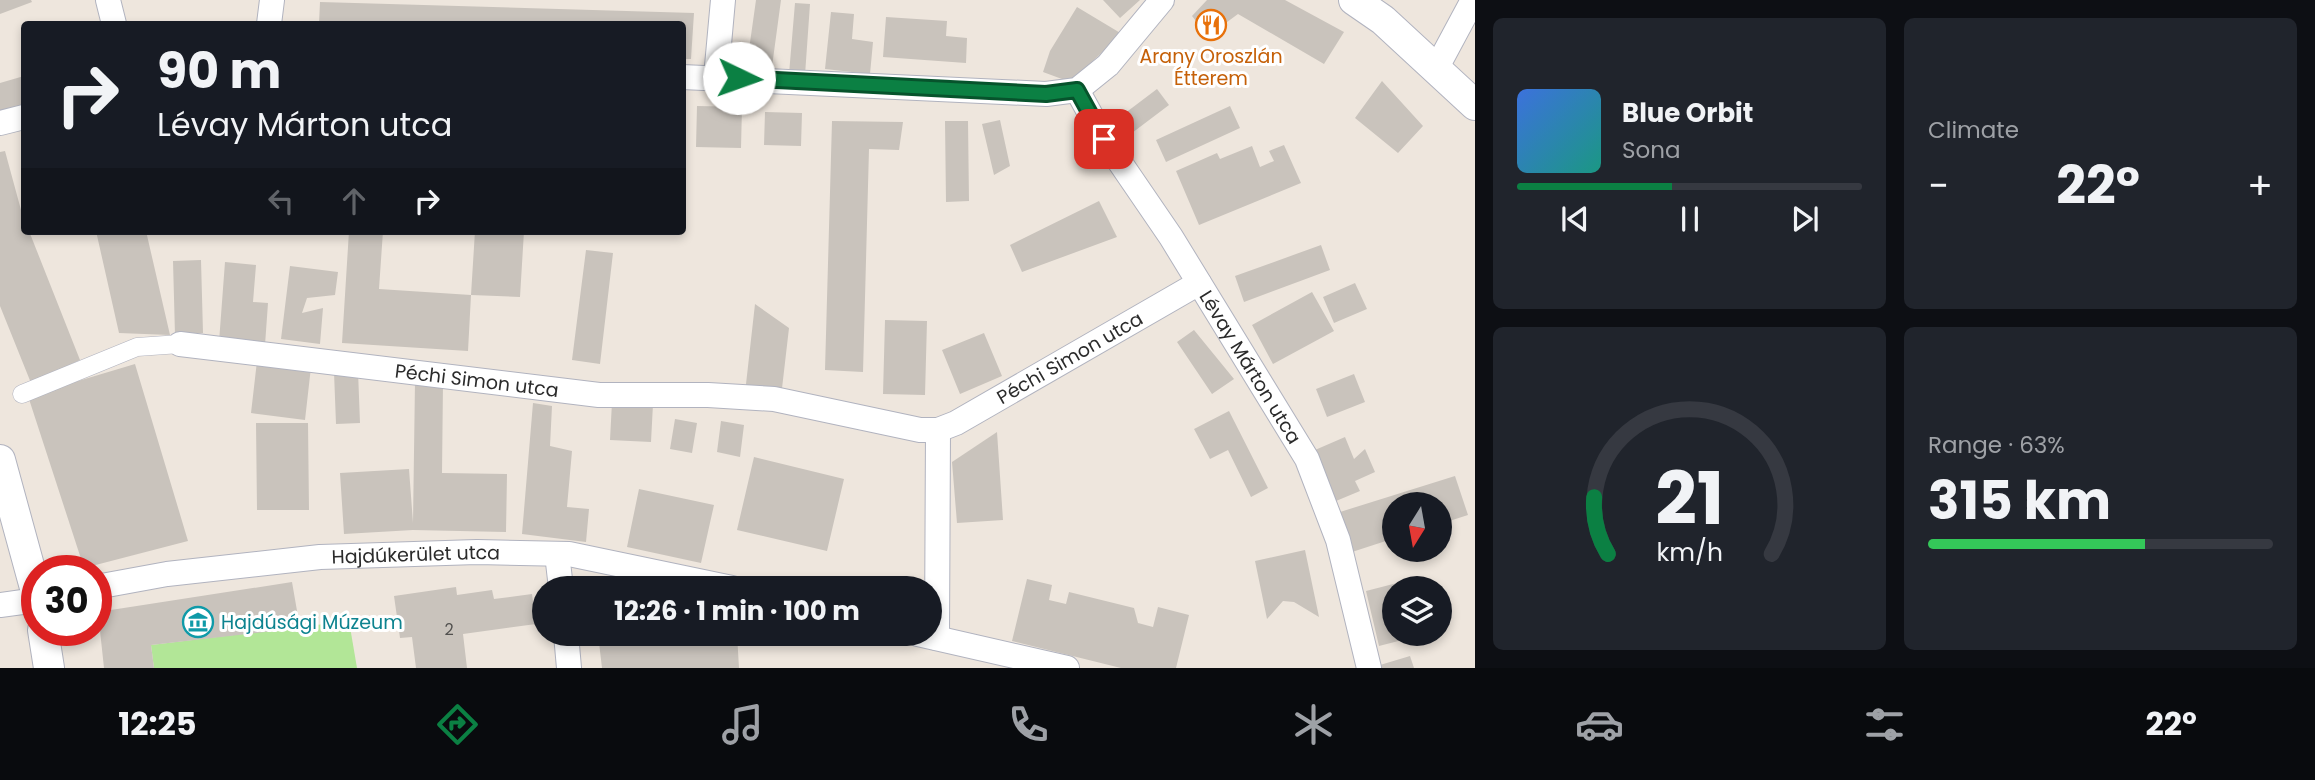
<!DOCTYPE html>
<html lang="en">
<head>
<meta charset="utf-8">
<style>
  body { margin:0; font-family:Poppins,sans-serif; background:#20242c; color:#f1f3f6; height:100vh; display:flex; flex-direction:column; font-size:26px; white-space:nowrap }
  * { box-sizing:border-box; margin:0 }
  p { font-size:23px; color:#9ea1a6 }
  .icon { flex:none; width:38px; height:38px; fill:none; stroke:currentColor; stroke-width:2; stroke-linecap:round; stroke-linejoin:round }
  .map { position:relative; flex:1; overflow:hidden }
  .side { display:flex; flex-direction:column; gap:18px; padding:18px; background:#0d0f14; width:840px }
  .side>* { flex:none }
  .hud { position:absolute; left:21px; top:21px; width:665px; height:214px; border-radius:7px; box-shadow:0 4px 10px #0003; background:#171b24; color:#f1f3f6; overflow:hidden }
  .needle { width:46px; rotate:191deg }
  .controls { position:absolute; left:1382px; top:492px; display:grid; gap:14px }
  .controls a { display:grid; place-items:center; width:70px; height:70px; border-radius:50%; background:#171b24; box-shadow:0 4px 10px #0003; font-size:35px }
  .speed { position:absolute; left:21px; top:555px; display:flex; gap:14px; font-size:35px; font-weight:700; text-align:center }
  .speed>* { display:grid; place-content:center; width:91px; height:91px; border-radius:50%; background:#171b24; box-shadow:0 4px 10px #0003; line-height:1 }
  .speed .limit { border:10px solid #d22; background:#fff; color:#111 }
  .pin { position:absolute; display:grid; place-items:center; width:60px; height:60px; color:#fff; margin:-30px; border-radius:14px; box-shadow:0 4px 10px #0006 }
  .me { position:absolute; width:77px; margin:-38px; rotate:93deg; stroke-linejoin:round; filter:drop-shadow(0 0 5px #0008) }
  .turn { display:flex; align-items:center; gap:24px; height:147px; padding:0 21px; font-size:32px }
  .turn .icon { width:91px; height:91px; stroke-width:2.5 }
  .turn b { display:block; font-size:49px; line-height:60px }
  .lanes { display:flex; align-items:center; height:66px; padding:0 21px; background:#0003; justify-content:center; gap:35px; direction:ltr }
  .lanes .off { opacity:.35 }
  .big { font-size:52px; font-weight:700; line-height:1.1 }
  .side .tile { flex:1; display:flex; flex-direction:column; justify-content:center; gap:10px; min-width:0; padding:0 24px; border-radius:10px; background:#20242c }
  .side .dial { align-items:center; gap:0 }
  .dial svg { height:182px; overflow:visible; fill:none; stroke:#363941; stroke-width:7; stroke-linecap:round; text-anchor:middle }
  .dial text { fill:#f1f3f6; stroke:none }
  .song { display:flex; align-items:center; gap:21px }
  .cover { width:84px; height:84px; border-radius:10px; background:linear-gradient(135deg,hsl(220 70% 55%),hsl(170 70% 35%)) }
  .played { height:7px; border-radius:4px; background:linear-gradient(90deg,#0b8043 45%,#363941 45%) }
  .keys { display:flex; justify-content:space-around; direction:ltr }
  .heat { display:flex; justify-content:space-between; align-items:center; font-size:38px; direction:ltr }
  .charge { height:10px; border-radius:5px; background:linear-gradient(90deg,#34c759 63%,#363941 0) }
  .side .tiles { flex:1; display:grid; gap:18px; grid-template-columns:repeat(2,1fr) }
  .trip { position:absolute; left:532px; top:576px; width:410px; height:70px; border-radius:35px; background:#171b24; box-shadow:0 4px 10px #0003; font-weight:700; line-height:70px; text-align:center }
  .menu { display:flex; height:112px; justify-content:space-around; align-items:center; background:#090b0e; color:#9ea1a6 }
  .menu .icon { width:49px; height:49px }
  .menu .current { color:#0b8043 }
  .menu b { font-size:32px; color:#f1f3f6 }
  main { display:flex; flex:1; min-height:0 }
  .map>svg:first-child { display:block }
</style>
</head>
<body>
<main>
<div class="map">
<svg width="1475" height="668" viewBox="0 0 1475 668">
  <rect width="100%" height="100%" fill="#eee6dd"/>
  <path fill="#b2e697" d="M349,621L357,668H154L151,645Z"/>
  <path fill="#c9c3bc" d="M0,0H31L32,2L0,14Z
    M756,0H781L771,74L746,71Z
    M1103,0H1140L1120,18Z
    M1207,0H1285L1344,32L1324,64L1238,14L1208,36L1192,16Z
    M320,2L694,13L691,59H682V24H319Z
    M795,3L810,4L805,75L789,74Z
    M1077,7L1122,34L1070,82L1043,72L1050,51Z
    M831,12L854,14L852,39L873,42L870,74L825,69Z
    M886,17L947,21L946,36L967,38L966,63L883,57Z
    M24,76V105L0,112V83Z
    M1382,81L1423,126L1398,153L1355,118Z
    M1157,89L1169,105L1128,136L1116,120Z
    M697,106L742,107L741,148L696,147Z
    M1230,106L1240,128L1166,162L1156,140Z
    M765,112L802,113L801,146L764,145Z
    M1000,120L1010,166L994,175L982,124Z
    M832,121L903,122L899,150L869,149L863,372L825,370Z
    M945,121H968L969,201L946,202Z
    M1284,145L1301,183L1199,225L1176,171L1217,153L1220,159L1252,146L1260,167L1274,161L1269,151Z
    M5,151L24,221V231H29L80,360L31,383L0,306V152Z
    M1099,201L1117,237L1022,272L1010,245Z
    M96,231H146L170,335L119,333Z
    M349,231H383L379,289L471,295L475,231H524L520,297L471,295L468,351L342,343Z
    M1321,245L1330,270L1244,302L1235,276Z
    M586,250L613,253L600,364L572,360Z
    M201,260L203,333L175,335L173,261Z
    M225,262L256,265L253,302L268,303L265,345L219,342Z
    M290,266L338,272L335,295L307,298L302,313L323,308L320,344L281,339Z
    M1355,283L1367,309L1334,323L1323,297Z
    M1312,292L1334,331L1273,364L1252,325Z
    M755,304L789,328L781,397L745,393Z
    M885,320L927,321L925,395L883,394Z
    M1194,330L1234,379L1212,394L1177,342Z
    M984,333L1002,376L960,394L942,350Z
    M257,361L311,367L305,420L251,413Z
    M135,364L188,541L84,568L28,396Z
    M358,371L360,423L336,424L334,372Z
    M1354,374L1365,402L1327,417L1316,389Z
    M415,382H443L442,473L507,474L506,532L413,530L344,534L340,473L409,469L413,523Z
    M612,402L653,404L651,442L610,440Z
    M533,403L552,406L550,446L572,451L567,507L589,509L586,542L522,534Z
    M1229,411L1268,488L1251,497L1228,450L1210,459L1194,429Z
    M675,419L697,423L692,453L670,449Z
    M721,421L744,425L740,457L717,452Z
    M256,423H308L309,510H257Z
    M997,432L1003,520L957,523L952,462Z
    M1345,437L1354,459L1365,449L1375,472L1355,481L1360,491L1336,501L1315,450Z
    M754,457L844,479L827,551L737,530Z
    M1455,476L1468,515L1440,524V504H1395V538L1352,552L1340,512Z
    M639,489L714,505L701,563L627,547Z
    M1305,550L1319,617L1294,602L1283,601L1267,619L1255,561Z
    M1027,579L1052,585L1049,600L1066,604L1069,592L1134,608L1138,623L1153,627L1158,607L1189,615L1176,668H1121L1012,641Z
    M292,582L300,628L151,645L154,668H104L98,612Z
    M1401,582L1402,588H1395V634H1413L1414,637L1379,646L1366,591Z
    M456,587L457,595L492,590L494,599L532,594L536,624L463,634L467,668H416L412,637L400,638L394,596Z
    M598,634H737L739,668H602Z
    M1410,656L1414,668H1381L1380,665Z"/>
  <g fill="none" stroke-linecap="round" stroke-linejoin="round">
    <g stroke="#b1b3bf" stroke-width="19">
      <path id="pedestrian" d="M22,394L137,347L180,344"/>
    </g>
    <g stroke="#b1b3bf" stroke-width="26">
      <g id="minor">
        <path d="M108,0L114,24"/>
        <path d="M269,24L272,0"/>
        <path d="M1436,69L1473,0"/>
        <path d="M682,77L1046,94L1077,90L1108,65L1162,0"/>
        <path d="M716,77L723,0"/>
        <path id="s1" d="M1077,90L1104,139L1171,237L1307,459L1338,540L1369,668"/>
        <path d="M0,123L24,117"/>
        <path id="s2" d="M180,344L599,395H708L774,399L920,430H938L956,423L1199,283"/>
        <path d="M557,554L561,588"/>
        <path id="s3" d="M96,587L167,574L320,557L477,552L569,554L732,588"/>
        <path d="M0,605L37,600"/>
        <path d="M566,634L569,668"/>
        <path d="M918,634L1067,668"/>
        <path d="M937,638L938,430"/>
      </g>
    </g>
    <g stroke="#b1b3bf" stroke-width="32">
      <path id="tertiary" d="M1354,0L1383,20L1475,105
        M0,460L37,595
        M43,630L49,668"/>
    </g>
    <use href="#pedestrian" stroke="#fff" stroke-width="18"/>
    <use href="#minor" stroke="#fff" stroke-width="24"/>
    <use href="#tertiary" stroke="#fff" stroke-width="30"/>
  </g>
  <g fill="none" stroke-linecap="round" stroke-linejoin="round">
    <g stroke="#07532c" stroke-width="18">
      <path id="route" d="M739,78L1046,94L1077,90L1104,139"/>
    </g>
    <use href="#route" stroke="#0b8043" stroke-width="12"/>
  </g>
  <defs>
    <g id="restaurant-ring" transform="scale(1.575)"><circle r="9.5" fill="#fff" stroke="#e8710a" stroke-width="1.5"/><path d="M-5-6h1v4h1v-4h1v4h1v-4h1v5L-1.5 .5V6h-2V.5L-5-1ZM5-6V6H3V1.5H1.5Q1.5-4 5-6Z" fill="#e8710a"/></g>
    <g id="museum-ring" transform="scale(1.575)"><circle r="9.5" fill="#fff" stroke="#0f9aa8" stroke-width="1.5"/><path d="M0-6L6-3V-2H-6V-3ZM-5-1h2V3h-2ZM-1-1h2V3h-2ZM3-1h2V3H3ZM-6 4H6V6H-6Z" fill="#0f9aa8"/></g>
  </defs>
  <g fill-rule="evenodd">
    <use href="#restaurant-ring" x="1211" y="25"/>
    <use href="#museum-ring" x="198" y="622"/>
  </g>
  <g text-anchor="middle" stroke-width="6" stroke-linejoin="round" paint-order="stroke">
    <g font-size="16" fill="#52514f">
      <text x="449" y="635">2</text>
    </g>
    <g font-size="19" fill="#c56008" stroke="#fff">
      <text x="1211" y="63">Arany Oroszlán<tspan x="1211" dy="22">Étterem</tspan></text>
    </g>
    <g font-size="19" fill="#2b2b2b" stroke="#fff">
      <text dy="7" stroke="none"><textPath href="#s2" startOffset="915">Péchi Simon utca</textPath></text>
      <text dy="7" stroke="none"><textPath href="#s1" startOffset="327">Lévay Márton utca</textPath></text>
      <text dy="7" stroke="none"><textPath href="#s2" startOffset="299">Péchi Simon utca</textPath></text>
      <text dy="7" stroke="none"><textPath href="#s3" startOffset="322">Hajdúkerület utca</textPath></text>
    </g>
    <g font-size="19" fill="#0d838f" stroke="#fff" text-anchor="start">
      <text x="221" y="629">Hajdúsági Múzeum</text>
    </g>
  </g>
</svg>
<div class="controls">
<a><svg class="needle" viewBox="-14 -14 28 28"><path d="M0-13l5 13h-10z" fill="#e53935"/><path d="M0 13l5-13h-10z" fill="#9ea1a6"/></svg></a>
<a><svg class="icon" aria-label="layers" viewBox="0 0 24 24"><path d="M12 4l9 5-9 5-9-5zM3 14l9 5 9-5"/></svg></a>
</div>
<div class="speed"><div class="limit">30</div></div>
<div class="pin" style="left:1104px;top:139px;background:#d93025"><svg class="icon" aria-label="arrive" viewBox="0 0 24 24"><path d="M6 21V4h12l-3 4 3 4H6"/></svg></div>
<svg class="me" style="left:739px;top:78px" viewBox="-20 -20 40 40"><circle r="19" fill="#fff"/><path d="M0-13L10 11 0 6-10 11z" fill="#0b8043"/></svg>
<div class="trip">12:26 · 1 min · 100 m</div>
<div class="hud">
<div class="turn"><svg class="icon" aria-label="right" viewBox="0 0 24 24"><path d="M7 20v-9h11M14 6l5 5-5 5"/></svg><div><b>90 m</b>Lévay Márton utca</div></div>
<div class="lanes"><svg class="icon off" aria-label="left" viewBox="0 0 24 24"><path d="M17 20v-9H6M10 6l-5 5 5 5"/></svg><svg class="icon off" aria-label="ahead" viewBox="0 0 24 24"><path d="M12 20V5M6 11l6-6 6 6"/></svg><svg class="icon" aria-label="right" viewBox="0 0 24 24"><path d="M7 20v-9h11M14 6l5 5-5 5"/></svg></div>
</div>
</div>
<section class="side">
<div class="tiles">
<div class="tile">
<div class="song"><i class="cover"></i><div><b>Blue Orbit</b><p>Sona</p></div></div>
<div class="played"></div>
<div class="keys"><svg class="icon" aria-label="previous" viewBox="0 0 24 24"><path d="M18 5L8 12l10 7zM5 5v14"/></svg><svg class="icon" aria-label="pause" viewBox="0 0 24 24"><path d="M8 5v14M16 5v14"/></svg><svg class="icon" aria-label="next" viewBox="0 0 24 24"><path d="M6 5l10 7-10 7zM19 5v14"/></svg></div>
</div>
<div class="tile"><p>Climate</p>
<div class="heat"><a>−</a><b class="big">22°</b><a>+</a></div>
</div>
<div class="tile dial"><svg viewBox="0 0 100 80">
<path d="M14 69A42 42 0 1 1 86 69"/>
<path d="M14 69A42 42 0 0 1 8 44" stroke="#0b8043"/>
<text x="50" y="56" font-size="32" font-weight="700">21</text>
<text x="50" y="72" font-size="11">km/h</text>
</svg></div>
<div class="tile"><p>Range · 63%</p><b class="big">315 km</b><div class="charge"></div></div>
</div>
</section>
</main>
<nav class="menu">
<b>12:25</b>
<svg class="icon current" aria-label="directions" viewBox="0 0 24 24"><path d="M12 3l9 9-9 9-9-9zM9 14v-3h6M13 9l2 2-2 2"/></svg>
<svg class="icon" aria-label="music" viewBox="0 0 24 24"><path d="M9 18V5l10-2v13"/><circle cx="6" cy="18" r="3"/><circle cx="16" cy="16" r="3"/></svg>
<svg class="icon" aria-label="phone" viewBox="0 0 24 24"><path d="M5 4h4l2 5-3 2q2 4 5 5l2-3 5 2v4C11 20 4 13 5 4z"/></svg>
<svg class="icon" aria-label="climate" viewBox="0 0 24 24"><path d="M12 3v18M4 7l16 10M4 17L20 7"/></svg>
<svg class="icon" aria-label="car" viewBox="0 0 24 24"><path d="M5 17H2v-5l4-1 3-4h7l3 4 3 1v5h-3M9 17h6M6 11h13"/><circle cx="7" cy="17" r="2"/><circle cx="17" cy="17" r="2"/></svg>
<svg class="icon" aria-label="filters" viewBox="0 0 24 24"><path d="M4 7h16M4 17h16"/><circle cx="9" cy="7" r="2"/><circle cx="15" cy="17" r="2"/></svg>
<b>22°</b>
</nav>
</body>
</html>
